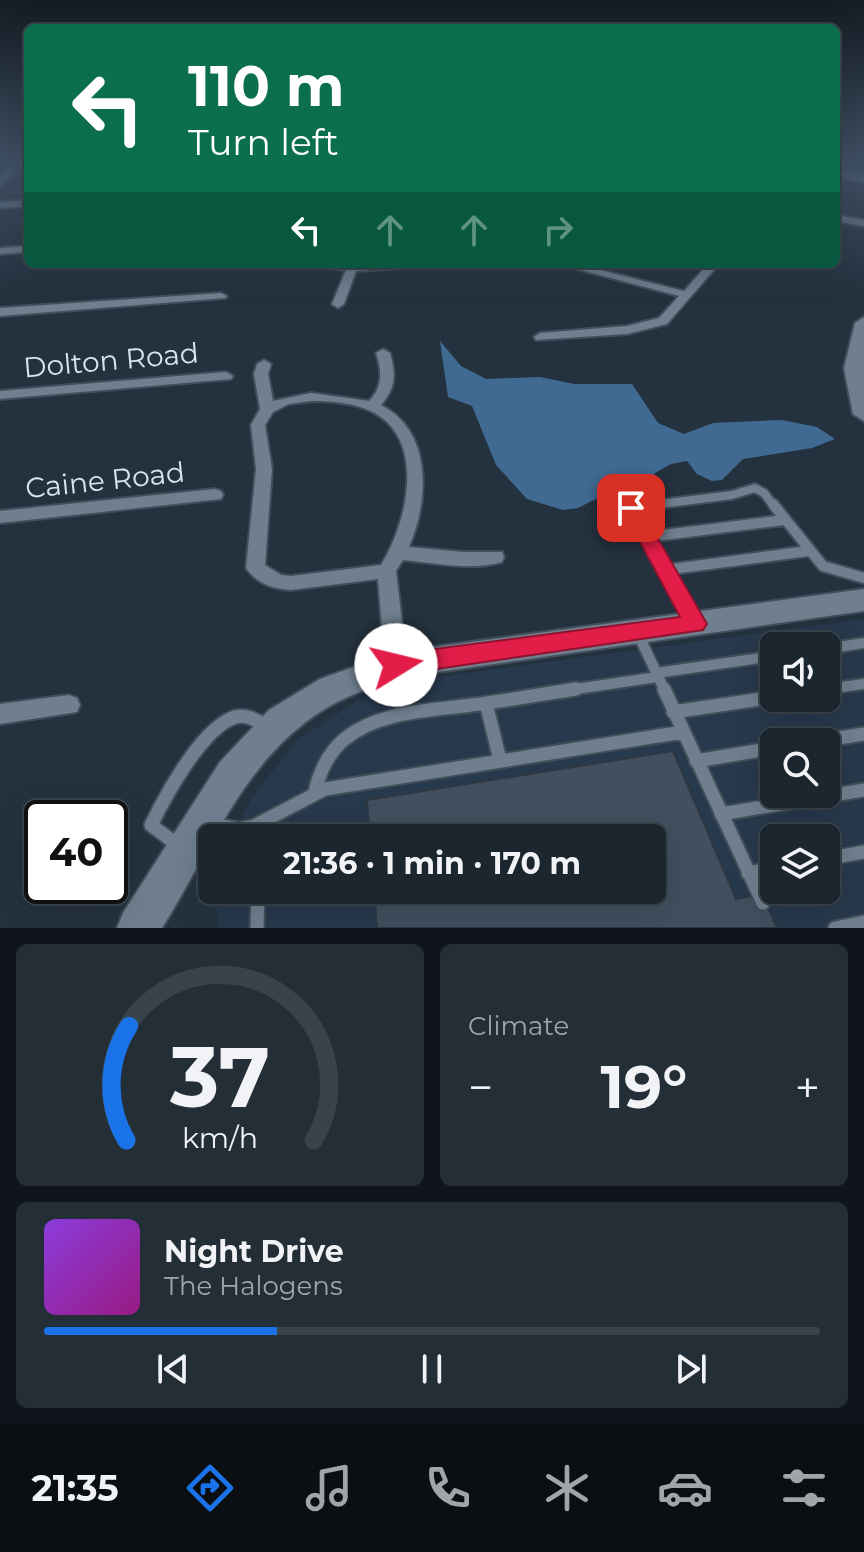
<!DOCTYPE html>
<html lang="en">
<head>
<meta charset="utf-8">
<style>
  body { margin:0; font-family:Montserrat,sans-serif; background:#242e37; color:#f1f3f6; height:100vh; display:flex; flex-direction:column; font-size:30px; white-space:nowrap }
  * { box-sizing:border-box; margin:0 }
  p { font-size:26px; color:#a0a5aa }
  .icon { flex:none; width:44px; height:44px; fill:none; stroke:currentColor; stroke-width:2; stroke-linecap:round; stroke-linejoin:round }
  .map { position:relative; height:928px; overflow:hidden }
  .side { display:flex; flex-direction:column; gap:16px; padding:16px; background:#0f151a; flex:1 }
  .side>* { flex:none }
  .banner { position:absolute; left:24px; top:24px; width:816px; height:244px; border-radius:12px; box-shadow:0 8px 32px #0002,0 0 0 2px #39434b; background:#0b6e4f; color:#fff; overflow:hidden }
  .controls { position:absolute; left:760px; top:632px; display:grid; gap:16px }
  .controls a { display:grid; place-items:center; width:80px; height:80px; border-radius:12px; background:#1b262f; box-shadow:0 8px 32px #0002,0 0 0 2px #39434b; font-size:40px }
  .speed { position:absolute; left:24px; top:800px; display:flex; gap:16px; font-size:40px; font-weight:700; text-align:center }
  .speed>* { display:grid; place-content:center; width:104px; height:104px; border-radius:50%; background:#1b262f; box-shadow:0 8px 32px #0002,0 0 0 2px #39434b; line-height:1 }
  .speed .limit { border:4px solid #111; border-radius:12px; background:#fff; color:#111 }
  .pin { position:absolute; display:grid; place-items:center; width:68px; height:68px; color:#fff; margin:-34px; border-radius:16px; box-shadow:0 4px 12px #0006 }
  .me { position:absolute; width:88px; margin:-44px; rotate:81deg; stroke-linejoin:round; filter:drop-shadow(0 0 6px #0008) }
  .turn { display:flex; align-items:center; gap:28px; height:168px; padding:0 32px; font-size:36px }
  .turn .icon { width:104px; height:104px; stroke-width:2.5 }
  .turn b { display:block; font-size:56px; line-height:68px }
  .lanes { display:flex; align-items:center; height:76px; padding:0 32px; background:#0003; justify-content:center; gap:40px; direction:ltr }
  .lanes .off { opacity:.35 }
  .big { font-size:60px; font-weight:700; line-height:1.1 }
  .side .card { flex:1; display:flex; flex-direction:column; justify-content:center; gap:12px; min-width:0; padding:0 28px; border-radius:12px; background:#242e37 }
  .side .dial { align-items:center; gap:0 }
  .dial svg { height:208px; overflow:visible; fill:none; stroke:#39434b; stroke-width:7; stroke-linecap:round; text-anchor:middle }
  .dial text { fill:#f1f3f6; stroke:none }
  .song { display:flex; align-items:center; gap:24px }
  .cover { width:96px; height:96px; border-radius:12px; background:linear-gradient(135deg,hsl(270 70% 55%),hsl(310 70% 35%)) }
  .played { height:8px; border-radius:4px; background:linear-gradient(90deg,#1a73e8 30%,#39434b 30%) }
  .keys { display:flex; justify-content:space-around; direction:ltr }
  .heat { display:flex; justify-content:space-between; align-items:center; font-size:44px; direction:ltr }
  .side .tiles { flex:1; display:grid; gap:16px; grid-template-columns:1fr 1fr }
  .card:last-child { grid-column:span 2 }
  .trip { position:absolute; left:198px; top:824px; width:468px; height:80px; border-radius:12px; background:#1b262f; box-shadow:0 8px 32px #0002,0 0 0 2px #39434b; font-weight:700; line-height:80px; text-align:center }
  .tab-bar { display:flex; height:128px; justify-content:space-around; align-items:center; background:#0b0f13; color:#a0a5aa }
  .tab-bar .icon { width:56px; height:56px }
  .tab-bar .selected { color:#1a73e8 }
  .tab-bar b { font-size:36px; color:#f1f3f6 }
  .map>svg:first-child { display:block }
</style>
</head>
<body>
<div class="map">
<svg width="864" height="928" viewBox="0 0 864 928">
  <rect width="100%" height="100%" fill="#24323f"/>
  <path fill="#27394c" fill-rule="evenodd" d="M864,619V928H218V911L196,902L212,873V890H652V838H231L253,796L297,740L365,696L430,678ZM774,646H826V698H774ZM774,742H826V794H774ZM774,838H826V890H774Z"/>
  <path fill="#416a92" d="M440,341L461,366L486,379L540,377L574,384H632L658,423L684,434L713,423L782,420L817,427L835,439L812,448L743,459L722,480L712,481L697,474L687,461L671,464L655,473L652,490L598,498L578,508L563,510L527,499L496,465L472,406L448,397Z"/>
  <path fill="#414f5e" stroke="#2e3742" stroke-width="2" d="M673,751L736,899L762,894L777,928H377L374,890H652V838H370L367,800Z"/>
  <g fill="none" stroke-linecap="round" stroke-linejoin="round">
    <g stroke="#424e59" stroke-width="12">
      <path id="lane-far2" d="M644,506L732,495L755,488L764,493L774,506"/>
    </g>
    <g stroke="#424e59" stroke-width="14">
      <path id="lane-far1" d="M659,504L631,508L694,622
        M773,504L823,566L864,578
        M647,537L784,520
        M665,570L808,551
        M639,636L665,691
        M826,649L864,643
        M656,673L774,656
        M826,689L864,684
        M563,691L657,677"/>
    </g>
    <g stroke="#424e59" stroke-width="17">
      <path id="lane" d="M664,689L763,903
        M486,703L500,760
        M673,712L774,697
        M814,742L864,734
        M696,761L774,748
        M315,791C320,771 329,751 346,738C380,711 430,711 471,705C506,701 541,694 576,689
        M721,814L864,790
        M210,824L239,829L254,826L325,789L683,732
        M259,838L260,824
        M179,846L151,825C166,795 202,728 235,717C246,714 256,720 265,725
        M826,859L864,852
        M748,873L774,868
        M257,928L258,890
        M835,928L864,922"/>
    </g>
    <g stroke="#424e59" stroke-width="4">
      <path id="street" d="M12,164H21L0,186V178Z
        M28,200V206L0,208V202Z
        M836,215L864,220V226L836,221Z
        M28,246V252L0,254V248Z
        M314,264H423L418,267L356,271L344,304L338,308L332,304L346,270L319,267Z
        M558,264H576L684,291L708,264H719L667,324L627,334L536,340L534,337L540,333L627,326L659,318L679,296Z
        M221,293L227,296L225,298L0,316V308Z
        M383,349L390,353C396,374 396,388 381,405C433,432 429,500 409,547L463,552H502L504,557L502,562C471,571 434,563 403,560L396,571L407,665L404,671L396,674L388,671L385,665L378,579L291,590C273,589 256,583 246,568L256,469L251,425L260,409L254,374L257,364L264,360L271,364L268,374L273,401L311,393L369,401C383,387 382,371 376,353ZM311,401C333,401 359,403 378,415C426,446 406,525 381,565L291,576L281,575L265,565L272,469L265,425L273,412L289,404Z
        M226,372L233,376L231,379L0,399V391Z
        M215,489L221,491L223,495L221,499L0,523V511Z
        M69,695L77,698L80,705L77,712L0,724V704Z"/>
    </g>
    <g stroke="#424e59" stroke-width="4">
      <path id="secondary" d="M836,169L864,175V183L836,177Z
        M864,317V421L853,414L844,368L855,323Z
        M864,589V611L396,678C372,687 346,696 323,710C243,760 210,852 162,928H117L123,913L220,762L269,710L320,679L396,652Z"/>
    </g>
    <use href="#lane-far2" stroke="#6f7f8f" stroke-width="8"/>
    <use href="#lane-far1" stroke="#6f7f8f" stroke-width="10"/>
    <use href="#lane" stroke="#6f7f8f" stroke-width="13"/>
    <use href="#street" fill="#6f7f8f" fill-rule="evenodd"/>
    <use href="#secondary" fill="#6f7f8f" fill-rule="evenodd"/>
  </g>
  <linearGradient id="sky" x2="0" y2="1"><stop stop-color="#141c23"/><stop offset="0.56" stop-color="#3f4f63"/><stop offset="1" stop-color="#3f4f63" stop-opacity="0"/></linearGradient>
  <rect width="864" height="294" fill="url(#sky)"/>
  <path fill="#e11d48" stroke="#92132f" stroke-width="2" d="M631,502L638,504L703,617L707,624L703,630L396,675L388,672L384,665L388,657L396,654L680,617L622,508Z"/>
  <g text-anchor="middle" stroke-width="8" stroke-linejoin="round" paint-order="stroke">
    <g font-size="28" fill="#dbe3ec" stroke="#24323f">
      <text transform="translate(111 360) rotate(-5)" y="10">Dolton Road</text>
      <text transform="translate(105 480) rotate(-6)" y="10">Caine Road</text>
    </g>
  </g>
</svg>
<div class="controls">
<a><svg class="icon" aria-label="sound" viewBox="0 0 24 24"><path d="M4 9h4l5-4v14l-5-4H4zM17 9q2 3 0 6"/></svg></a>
<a><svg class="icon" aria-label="search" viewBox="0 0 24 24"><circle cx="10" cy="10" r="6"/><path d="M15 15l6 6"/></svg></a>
<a><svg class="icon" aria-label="layers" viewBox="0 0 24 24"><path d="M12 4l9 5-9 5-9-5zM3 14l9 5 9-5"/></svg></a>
</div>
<div class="speed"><div class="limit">40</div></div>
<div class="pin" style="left:631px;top:508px;background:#d93025"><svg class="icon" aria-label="arrive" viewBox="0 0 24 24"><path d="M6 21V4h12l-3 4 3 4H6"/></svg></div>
<svg class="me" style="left:396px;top:665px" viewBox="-20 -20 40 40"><circle r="19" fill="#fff"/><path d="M0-13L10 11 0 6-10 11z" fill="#e11d48"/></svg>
<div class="trip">21:36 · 1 min · 170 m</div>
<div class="banner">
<div class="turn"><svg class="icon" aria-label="left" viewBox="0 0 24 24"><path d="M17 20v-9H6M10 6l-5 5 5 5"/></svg><div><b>110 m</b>Turn left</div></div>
<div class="lanes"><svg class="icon" aria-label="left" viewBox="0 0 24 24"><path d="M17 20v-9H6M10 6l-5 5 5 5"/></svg><svg class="icon off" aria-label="ahead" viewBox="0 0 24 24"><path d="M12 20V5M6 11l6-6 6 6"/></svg><svg class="icon off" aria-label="ahead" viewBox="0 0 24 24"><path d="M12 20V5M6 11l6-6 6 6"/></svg><svg class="icon off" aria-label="right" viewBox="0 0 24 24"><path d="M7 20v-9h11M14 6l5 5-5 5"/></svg></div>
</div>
</div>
<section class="side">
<div class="tiles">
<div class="card dial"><svg viewBox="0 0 100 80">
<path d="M14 69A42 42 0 1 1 86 69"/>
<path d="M14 69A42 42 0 0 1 15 25" stroke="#1a73e8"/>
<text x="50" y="56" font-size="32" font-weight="700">37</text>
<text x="50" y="72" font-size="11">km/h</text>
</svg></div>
<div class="card"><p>Climate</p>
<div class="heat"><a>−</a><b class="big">19°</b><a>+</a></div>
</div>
<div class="card">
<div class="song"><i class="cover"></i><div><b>Night Drive</b><p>The Halogens</p></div></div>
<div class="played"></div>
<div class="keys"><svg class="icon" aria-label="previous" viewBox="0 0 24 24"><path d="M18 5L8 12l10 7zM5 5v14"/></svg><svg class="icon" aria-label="pause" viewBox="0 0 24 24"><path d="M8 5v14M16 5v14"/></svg><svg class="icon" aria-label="next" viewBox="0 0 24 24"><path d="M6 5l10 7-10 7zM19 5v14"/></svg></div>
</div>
</div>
</section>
<nav class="tab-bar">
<b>21:35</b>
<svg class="icon selected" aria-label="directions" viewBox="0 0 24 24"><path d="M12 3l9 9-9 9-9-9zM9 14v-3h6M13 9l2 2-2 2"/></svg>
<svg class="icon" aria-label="music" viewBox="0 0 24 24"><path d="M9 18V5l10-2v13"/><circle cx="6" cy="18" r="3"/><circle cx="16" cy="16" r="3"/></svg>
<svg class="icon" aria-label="phone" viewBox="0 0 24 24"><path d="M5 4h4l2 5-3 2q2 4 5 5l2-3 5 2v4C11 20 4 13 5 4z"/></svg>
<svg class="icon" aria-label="climate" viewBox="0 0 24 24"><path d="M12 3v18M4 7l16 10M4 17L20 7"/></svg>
<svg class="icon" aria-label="car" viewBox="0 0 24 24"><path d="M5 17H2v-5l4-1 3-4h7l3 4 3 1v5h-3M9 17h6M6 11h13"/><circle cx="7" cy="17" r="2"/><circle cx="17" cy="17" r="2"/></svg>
<svg class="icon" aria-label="filters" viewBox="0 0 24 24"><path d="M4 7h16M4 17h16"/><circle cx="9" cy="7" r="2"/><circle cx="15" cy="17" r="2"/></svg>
</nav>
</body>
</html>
